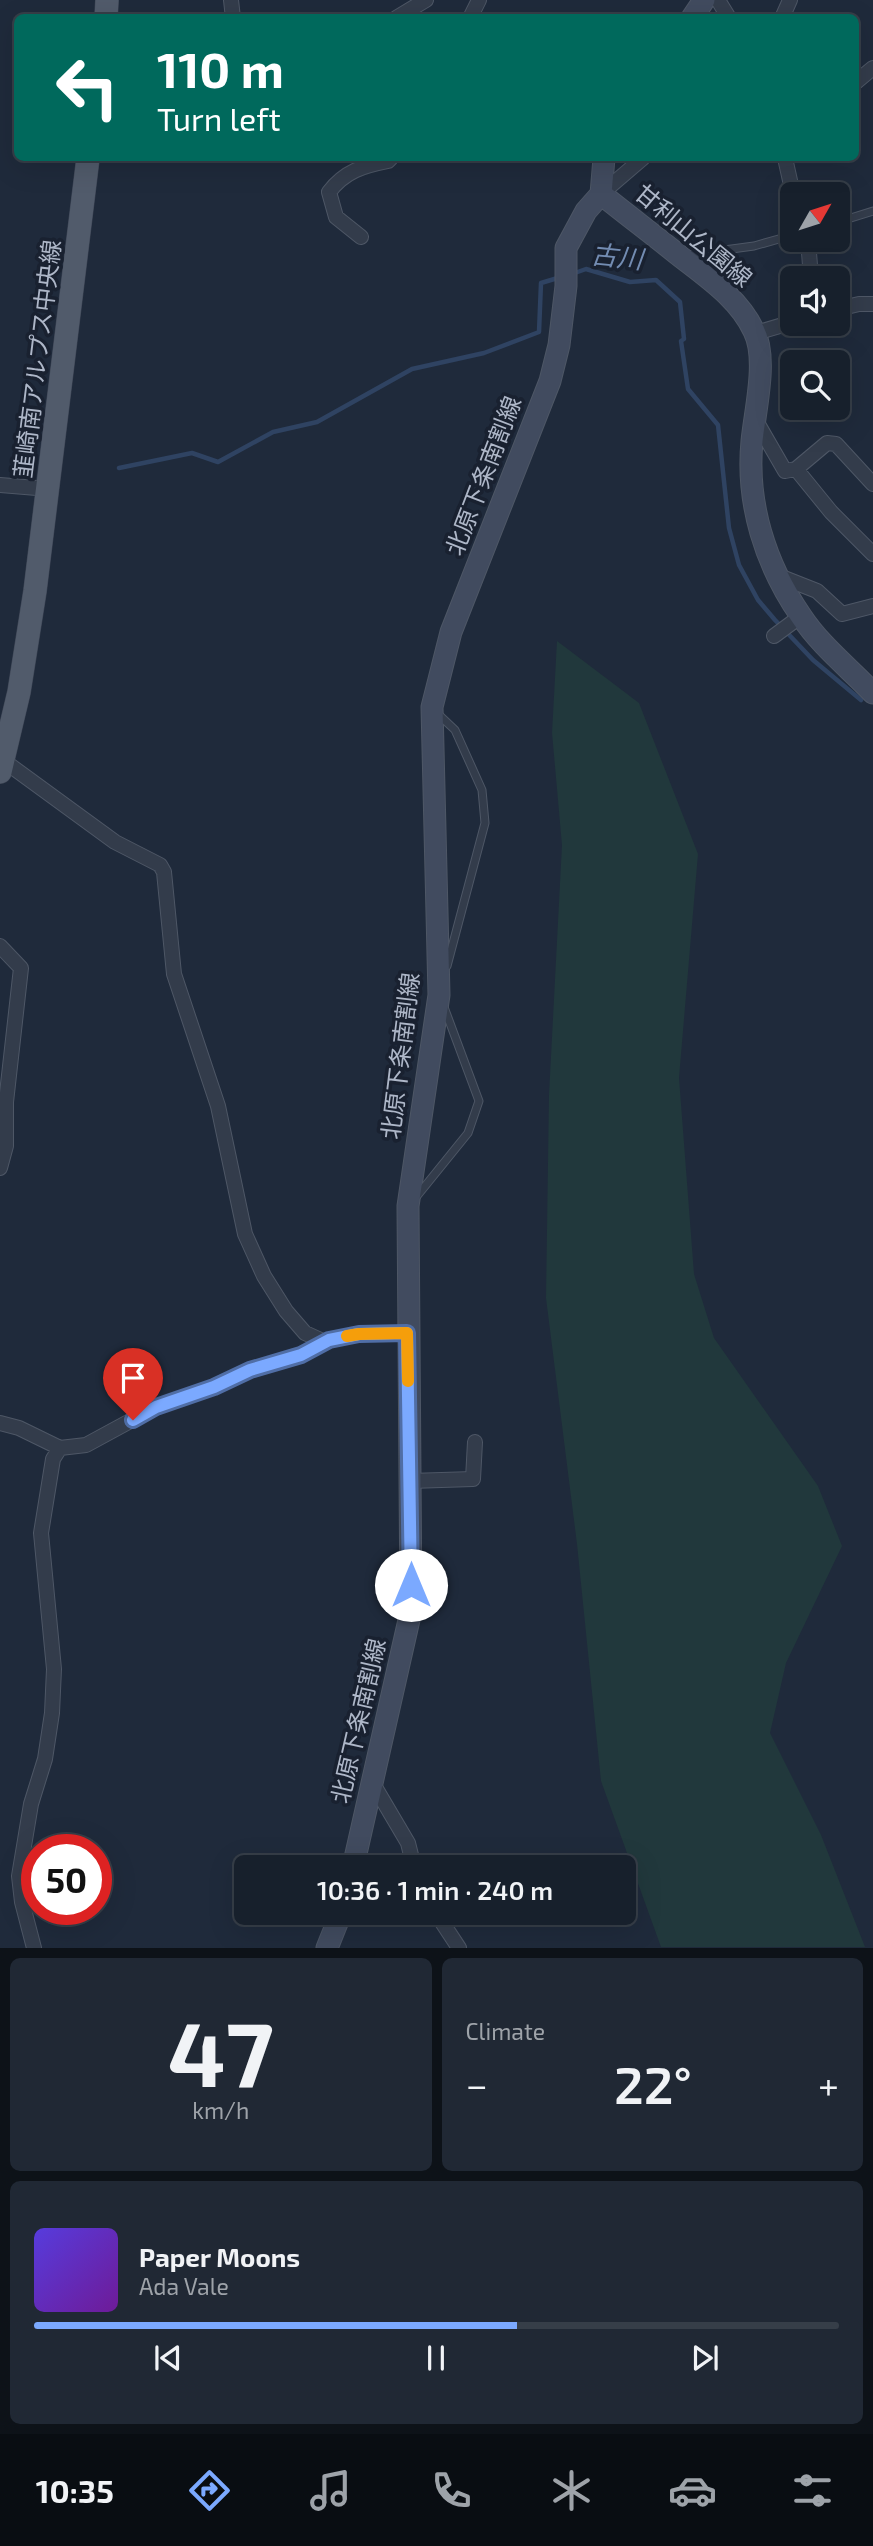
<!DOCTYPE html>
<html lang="en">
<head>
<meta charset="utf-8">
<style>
  body { margin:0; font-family:"Exo 2","Noto Sans JP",sans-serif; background:#202834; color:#f1f3f6; height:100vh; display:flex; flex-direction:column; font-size:26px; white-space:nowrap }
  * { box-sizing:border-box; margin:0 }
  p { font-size:23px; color:#9ea3a9 }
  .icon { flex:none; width:38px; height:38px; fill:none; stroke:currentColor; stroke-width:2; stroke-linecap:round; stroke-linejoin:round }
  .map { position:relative; height:1948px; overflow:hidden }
  .details { display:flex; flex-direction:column; gap:10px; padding:10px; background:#0d1218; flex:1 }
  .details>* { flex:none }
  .hud { position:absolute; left:14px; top:14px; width:845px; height:147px; border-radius:10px; box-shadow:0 7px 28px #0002,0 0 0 2px #363e48; background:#00695c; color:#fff; overflow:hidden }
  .needle { width:46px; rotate:51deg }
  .controls { position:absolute; left:780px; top:182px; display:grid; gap:14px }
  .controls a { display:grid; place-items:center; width:70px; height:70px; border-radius:10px; background:#17202c; box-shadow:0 7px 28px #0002,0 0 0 2px #363e48; font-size:35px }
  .speed { position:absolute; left:21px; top:1834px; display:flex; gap:14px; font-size:35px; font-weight:700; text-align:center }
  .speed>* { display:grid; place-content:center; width:91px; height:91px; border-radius:50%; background:#17202c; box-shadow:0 7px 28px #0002,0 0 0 2px #363e48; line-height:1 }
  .speed .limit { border:10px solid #d22; background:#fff; color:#111 }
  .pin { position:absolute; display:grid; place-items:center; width:60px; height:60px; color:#fff; margin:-72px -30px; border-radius:50% 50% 50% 0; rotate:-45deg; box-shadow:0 0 7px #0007 }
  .pin .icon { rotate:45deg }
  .me { position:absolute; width:77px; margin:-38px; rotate:0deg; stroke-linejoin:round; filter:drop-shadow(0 0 5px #0008) }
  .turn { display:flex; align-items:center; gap:24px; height:147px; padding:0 28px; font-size:32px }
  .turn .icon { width:91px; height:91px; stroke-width:2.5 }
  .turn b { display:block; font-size:49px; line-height:60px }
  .big { font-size:52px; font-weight:600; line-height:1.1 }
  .details .card { flex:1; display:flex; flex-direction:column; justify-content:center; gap:10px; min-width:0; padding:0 24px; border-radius:10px; background:#202834 }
  .details .dial { align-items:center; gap:0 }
  .dial b { font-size:91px; line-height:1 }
  .song { display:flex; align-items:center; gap:21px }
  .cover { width:84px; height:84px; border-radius:10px; background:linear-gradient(135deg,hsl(250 70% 55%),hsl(280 70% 35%)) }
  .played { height:7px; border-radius:4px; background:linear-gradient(90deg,#7ba9ff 60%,#363e48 60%) }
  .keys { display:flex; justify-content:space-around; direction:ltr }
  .heat { display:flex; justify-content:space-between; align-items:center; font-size:38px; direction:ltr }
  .details .tiles { flex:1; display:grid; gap:10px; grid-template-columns:1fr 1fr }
  .card:last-child { grid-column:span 2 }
  .trip { position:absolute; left:234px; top:1855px; width:402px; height:70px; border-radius:10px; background:#17202c; box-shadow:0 7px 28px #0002,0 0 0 2px #363e48; font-weight:600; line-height:70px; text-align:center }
  .menu { display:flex; height:112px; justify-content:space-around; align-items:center; background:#090d12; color:#9ea3a9 }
  .menu .icon { width:49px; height:49px }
  .menu .selected { color:#7ba9ff }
  .menu b { font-size:32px; color:#f1f3f6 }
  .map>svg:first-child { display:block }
</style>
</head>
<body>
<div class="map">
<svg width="873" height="1948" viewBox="0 0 873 1948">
  <rect width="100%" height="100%" fill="#1f2a3b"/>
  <path fill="#21383c" d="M557,641L639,703L698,854L679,1078L694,1274L714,1338L818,1486L842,1546L786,1663L770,1733L821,1835L865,1947H661L601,1781L577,1544L546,1298L549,1095L562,845L552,733Z"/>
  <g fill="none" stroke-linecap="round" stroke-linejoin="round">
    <path stroke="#2f4362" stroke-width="4.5" d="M572,274L586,269L630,282L656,280L680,302L684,339L681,341L688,389L718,425L729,528L739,565L758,600L775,620L813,660L861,700
      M119,468L192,453L218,462L273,432L317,422L412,369L484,353L539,332L541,283L561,277"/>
    <g stroke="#4e5766" stroke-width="9">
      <path id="lane" d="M838,222L873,211
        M687,255L754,246L793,235
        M437,713L455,730L482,790L485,823L447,966
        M417,1196L468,1133L479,1101L444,1007"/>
    </g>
    <g stroke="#4e5766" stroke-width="16">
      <path id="street" d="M231,0L233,18
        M718,0L729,18
        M396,18L426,0
        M470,18L479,0
        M782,18L790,0
        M856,82L873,68
        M785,158L793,194
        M601,194L643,158
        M361,237L336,217L329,192C345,171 363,166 388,161L391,158
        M808,240L811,278
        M838,309L859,304H873
        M756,333L793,322
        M755,419L785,471L796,469L831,512L873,554
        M796,469L827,443L836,444L873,484
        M0,485L49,489
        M779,576L817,591L842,614L873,606
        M774,636L801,616
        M0,758L115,842L160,865L164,872L174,974L218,1106L245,1234L264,1276L286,1311L305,1333L325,1342
        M0,946L21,968L6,1102V1146L0,1168
        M0,1423L19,1428L60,1448L86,1445L156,1407L214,1387L250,1370L301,1355L329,1340L359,1334L407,1333
        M410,1481L473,1479L475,1442
        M372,1782L408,1843L414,1867
        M436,1913L459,1948
        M34,1948L22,1902L19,1876L31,1804L45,1759L52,1713L54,1669L41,1533L53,1459L60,1448"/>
    </g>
    <g stroke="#4e5766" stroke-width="23">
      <path id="secondary" d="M692,18L704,0
        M604,158L601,194C626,214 651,233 676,253C705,276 738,297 754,331C768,359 755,410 752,441C746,503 765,564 801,616C820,645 849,668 873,693
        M353,1867L411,1611L408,1206L439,995L432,707L451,632L550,381L559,345L566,286V248L586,211L601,194
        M327,1948L341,1913"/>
    </g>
    <g stroke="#3d4555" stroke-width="24">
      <path id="primary" d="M106,18L107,0
        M0,772L19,692L35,591L88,158"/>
    </g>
    <use href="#lane" stroke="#333c4b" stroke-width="7"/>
    <use href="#street" stroke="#333c4b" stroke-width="14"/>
    <use href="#secondary" stroke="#414b5f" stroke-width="21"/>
    <use href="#primary" stroke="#515b6b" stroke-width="23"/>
  </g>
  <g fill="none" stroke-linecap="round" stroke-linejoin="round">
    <g stroke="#506ea6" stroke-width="18">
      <path id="route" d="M133,1420L156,1407L214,1387L250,1370L301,1355L329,1340L359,1334L407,1333L411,1585"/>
    </g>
    <use href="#route" stroke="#7ba9ff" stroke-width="12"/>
    <path stroke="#f59e0b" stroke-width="12" d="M347,1336L359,1334L407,1333L408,1381"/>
  </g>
  <g text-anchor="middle" stroke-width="7" stroke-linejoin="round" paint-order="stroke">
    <g font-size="24" fill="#aeb7c8" stroke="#192130">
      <text transform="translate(693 236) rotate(40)" y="8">甘利山公園線</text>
      <text transform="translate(38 359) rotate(-83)" y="8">韮崎南アルプス中央線</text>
      <text transform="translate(484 476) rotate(-69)" y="8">北原下条南割線</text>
      <text transform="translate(401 1056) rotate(-83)" y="8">北原下条南割線</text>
      <text transform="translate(359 1721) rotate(-77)" y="8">北原下条南割線</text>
    </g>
    <g font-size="26" font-style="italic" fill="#738cb2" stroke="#192130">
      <text transform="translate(617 257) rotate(6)" y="9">古川</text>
    </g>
  </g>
</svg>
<div class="controls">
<a><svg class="needle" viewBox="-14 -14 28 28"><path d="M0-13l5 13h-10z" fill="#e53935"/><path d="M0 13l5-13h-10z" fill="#9ea3a9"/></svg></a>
<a><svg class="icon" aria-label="sound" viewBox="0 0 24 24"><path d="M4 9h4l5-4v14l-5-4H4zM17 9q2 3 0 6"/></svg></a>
<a><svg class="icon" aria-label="search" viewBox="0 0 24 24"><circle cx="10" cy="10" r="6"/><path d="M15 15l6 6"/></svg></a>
</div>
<div class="speed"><div class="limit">50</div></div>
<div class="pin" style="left:133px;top:1420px;background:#d93025"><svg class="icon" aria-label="arrive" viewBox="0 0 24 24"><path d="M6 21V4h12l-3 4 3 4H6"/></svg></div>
<svg class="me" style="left:411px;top:1585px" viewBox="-20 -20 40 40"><circle r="19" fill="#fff"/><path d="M0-13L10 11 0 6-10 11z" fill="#7ba9ff"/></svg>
<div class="trip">10:36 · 1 min · 240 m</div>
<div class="hud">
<div class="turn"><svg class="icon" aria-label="left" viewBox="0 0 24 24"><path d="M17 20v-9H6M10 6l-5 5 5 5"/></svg><div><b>110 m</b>Turn left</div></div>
</div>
</div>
<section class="details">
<div class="tiles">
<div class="card dial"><b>47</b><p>km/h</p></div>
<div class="card"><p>Climate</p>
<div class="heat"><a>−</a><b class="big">22°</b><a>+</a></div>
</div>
<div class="card">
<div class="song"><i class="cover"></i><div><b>Paper Moons</b><p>Ada Vale</p></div></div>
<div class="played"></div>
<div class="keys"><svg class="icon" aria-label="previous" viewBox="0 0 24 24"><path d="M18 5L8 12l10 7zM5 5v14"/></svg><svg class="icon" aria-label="pause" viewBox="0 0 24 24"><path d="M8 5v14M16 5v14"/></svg><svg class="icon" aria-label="next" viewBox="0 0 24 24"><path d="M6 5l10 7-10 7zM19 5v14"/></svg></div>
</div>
</div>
</section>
<nav class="menu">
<b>10:35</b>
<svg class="icon selected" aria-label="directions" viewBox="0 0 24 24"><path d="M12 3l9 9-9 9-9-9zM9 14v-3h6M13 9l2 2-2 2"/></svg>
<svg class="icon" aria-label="music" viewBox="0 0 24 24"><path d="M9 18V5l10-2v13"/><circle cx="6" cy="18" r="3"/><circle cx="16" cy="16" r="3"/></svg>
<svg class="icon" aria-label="phone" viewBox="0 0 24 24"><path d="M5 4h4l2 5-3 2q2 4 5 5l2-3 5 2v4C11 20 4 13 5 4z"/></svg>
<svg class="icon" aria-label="climate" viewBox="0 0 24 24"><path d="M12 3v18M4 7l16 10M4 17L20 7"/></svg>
<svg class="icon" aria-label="car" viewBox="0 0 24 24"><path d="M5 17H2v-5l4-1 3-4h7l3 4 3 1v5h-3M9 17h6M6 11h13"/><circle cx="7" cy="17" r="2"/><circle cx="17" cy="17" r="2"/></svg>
<svg class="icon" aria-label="filters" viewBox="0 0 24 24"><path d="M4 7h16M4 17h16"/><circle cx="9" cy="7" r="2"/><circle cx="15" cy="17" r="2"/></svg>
</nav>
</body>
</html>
